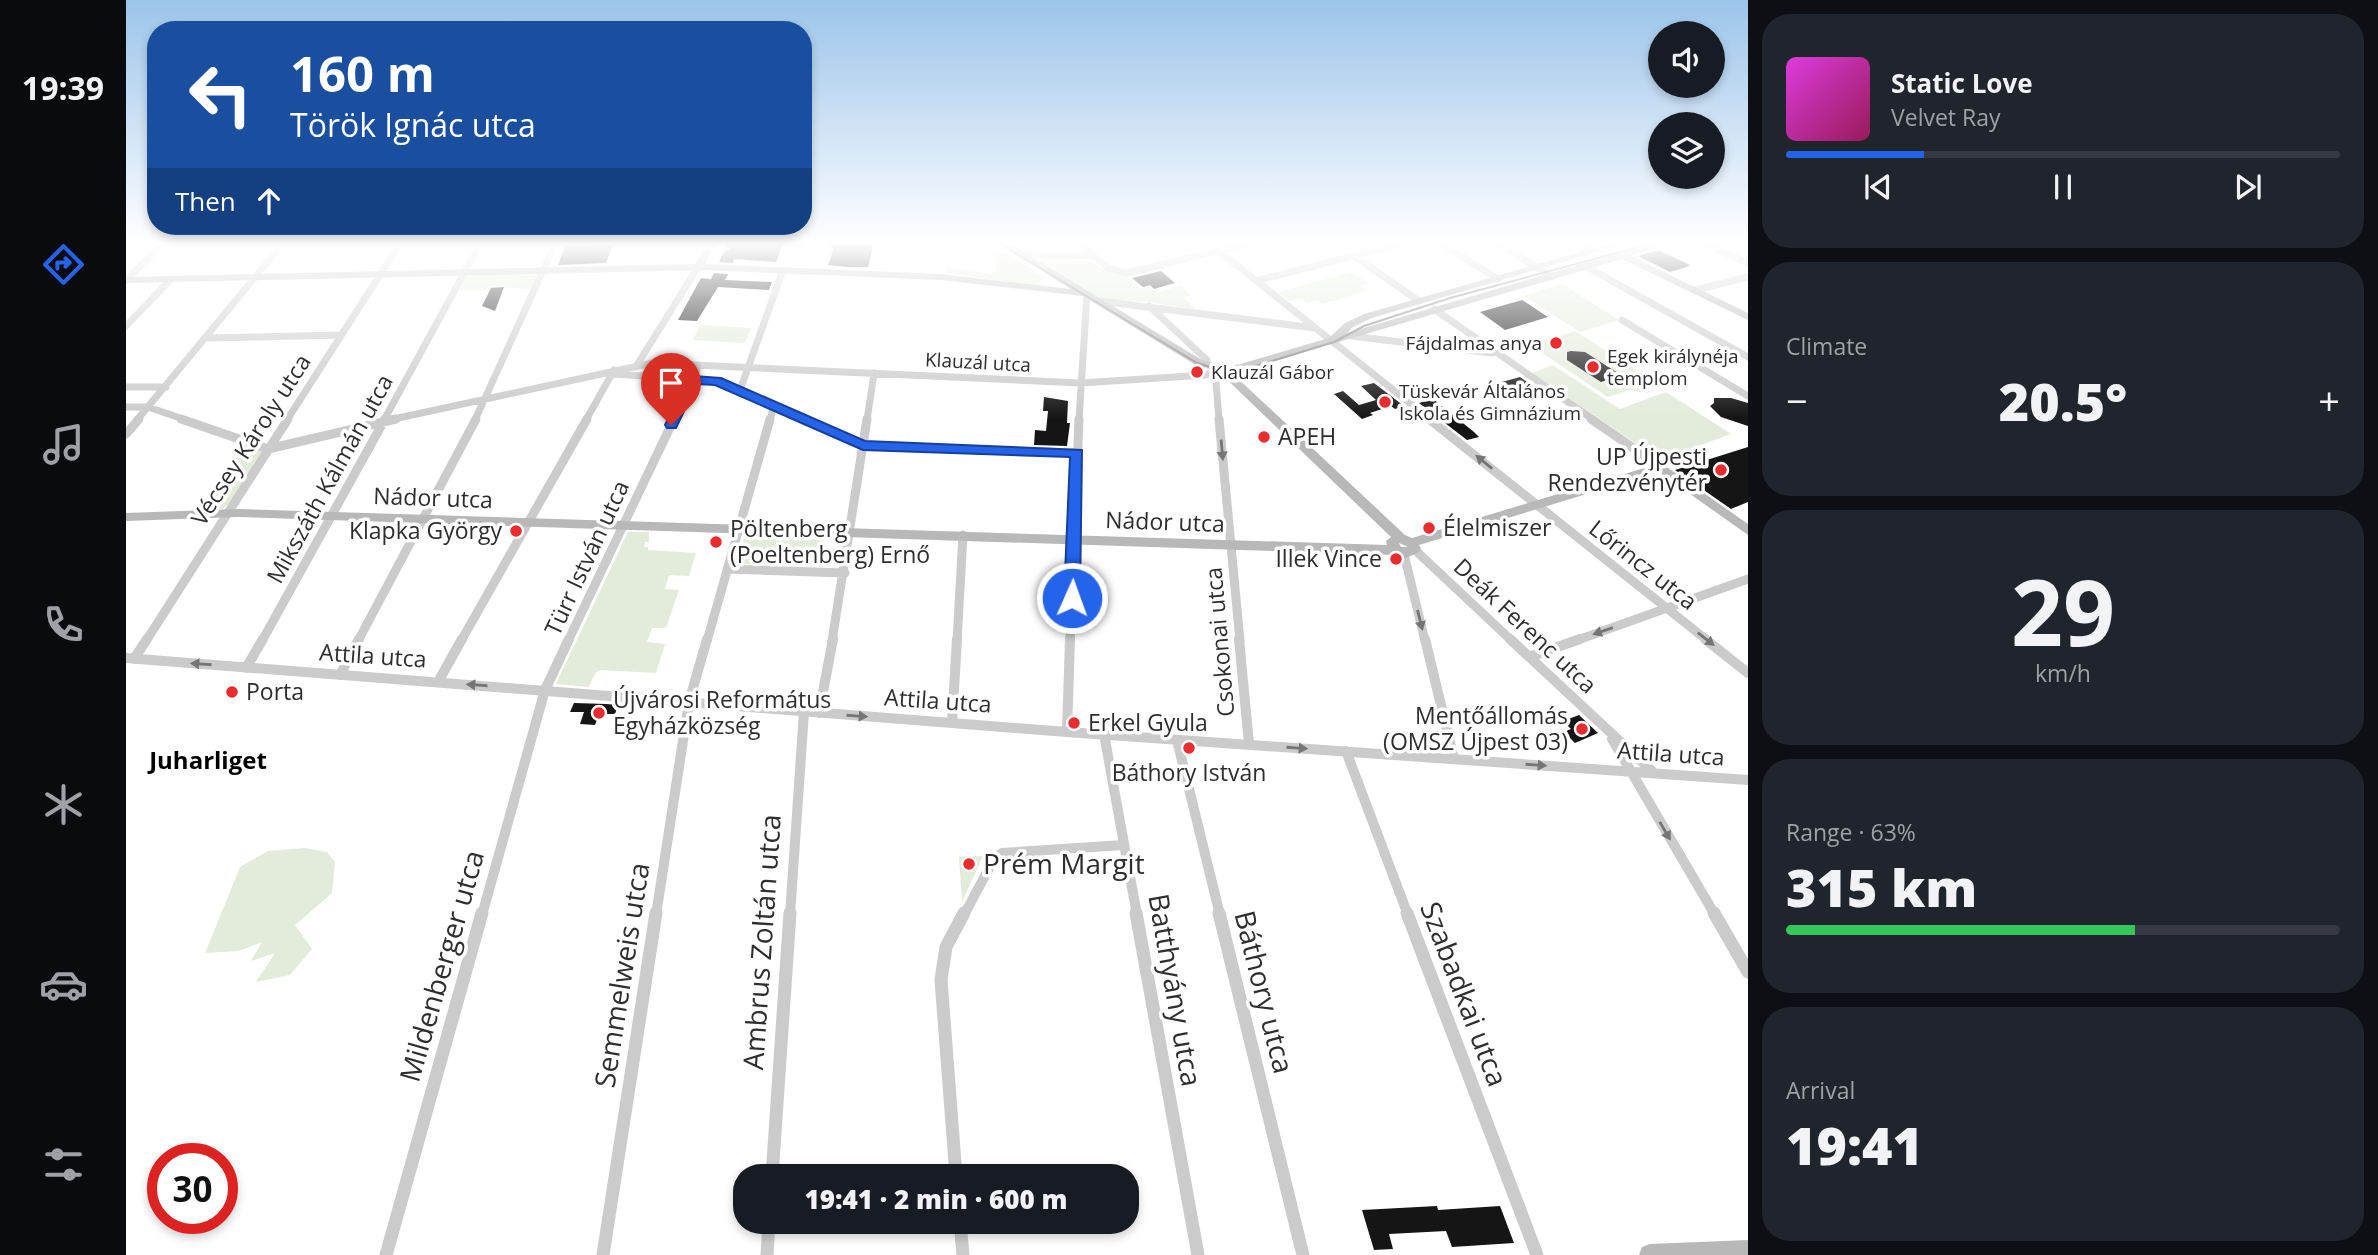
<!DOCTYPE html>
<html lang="en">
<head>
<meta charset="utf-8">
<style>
  body { margin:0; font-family:"Open Sans",sans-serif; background:#20242c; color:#f1f3f6; height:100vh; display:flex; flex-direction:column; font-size:26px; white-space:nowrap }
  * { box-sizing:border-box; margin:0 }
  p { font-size:23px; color:#9ea1a6 }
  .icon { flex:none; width:38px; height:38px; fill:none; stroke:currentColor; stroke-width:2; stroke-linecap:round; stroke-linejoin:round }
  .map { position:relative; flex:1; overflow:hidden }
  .details { display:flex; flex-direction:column; gap:14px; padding:14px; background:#0d0f14; width:630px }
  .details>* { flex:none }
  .banner { position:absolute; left:21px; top:21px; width:665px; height:214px; border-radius:28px; box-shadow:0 4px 10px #0003; background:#1a4fa0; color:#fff; overflow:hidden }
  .controls { position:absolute; left:1522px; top:21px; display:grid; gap:14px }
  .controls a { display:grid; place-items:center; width:77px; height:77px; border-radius:50%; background:#171b24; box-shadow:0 4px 10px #0003; font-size:35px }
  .speed { position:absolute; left:21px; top:1143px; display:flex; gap:14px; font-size:35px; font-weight:700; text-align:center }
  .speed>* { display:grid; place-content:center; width:91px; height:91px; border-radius:50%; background:#171b24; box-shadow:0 4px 10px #0003; line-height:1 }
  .speed .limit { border:10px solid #d22; background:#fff; color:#111 }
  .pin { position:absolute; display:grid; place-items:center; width:60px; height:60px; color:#fff; margin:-72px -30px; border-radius:50% 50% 50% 0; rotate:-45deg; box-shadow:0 0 7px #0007 }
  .pin .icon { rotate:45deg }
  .me { position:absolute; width:77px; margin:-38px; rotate:2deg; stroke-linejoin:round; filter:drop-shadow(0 0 5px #0008) }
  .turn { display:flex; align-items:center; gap:24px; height:147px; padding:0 28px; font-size:32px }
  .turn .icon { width:91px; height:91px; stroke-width:2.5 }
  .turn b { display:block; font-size:49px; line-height:60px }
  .then { display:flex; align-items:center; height:66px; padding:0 28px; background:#0003; gap:14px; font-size:26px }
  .big { font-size:52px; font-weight:800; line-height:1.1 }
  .details .tile { flex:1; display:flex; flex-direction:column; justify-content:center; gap:10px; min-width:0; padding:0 24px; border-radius:28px; background:#20242c }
  .details .dial { align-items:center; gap:0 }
  .dial b { font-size:91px; line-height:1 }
  .song { display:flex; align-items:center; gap:21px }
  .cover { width:84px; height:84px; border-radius:10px; background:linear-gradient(135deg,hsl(300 70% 55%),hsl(330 70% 35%)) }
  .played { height:7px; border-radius:4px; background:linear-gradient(90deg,#2563eb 25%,#363941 25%) }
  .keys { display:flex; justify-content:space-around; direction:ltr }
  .heat { display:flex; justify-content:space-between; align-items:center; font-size:38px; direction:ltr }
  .charge { height:10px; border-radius:5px; background:linear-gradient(90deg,#34c759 63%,#363941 0) }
  .trip { position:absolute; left:607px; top:1164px; width:406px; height:70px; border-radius:28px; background:#171b24; box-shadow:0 4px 10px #0003; font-weight:800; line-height:70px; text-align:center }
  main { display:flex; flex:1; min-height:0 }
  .tabs { display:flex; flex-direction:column; width:126px; justify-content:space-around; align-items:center; background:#090b0e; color:#9ea1a6 }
  .tabs .icon { width:49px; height:49px }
  .tabs .on { color:#2563eb }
  .tabs b { font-size:32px; color:#f1f3f6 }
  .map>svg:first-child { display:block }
</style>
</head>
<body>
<main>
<nav class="tabs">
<b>19:39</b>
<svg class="icon on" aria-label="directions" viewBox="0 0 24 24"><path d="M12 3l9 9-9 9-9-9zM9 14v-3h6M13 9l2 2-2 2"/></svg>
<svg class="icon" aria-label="music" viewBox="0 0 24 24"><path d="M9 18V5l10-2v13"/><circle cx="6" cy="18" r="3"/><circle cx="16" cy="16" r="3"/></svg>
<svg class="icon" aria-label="phone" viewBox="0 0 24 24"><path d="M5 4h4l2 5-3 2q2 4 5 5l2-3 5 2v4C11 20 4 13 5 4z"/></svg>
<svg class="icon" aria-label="climate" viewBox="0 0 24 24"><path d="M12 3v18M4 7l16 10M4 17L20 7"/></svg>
<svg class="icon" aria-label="car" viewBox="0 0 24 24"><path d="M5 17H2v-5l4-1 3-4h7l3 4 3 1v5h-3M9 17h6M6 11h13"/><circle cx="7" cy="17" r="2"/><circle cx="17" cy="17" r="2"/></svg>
<svg class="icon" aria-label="filters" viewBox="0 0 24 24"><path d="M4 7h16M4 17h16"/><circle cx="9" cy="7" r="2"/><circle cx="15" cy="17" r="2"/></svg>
</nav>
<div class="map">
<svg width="1622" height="1255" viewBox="0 0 1622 1255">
  <rect width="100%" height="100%" fill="#fff"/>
  <path fill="#e3ecdb" d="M879,242H931L936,246L892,244L901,250L919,252V258L966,261L979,271L1001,277L1015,289L1021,287L1032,292L1055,286L1064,295L1057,298L1071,310L1023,302L976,300Z
    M874,250L920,278L914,281V287L820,273L821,267L864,274L869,272L871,259L867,258V253Z
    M1226,272L1242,283L1234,286L1241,291L1196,304L1190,300L1181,303L1175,298L1163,301L1152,292Z
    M377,273L375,276L380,273L411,275L404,289L371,287L364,290L333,291L341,276Z
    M1436,284L1493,320L1454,332L1398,296Z
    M574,325L625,328L619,343L567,340Z
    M1449,331L1527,381L1518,385L1524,389L1522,393L1504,390L1482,397L1404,345Z
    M1427,365L1494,409L1540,392L1605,434L1534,460L1406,373Z
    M120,444L137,450L104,503L96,509H76Z
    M502,532H523V542H519L518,547H522V550L570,553L563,576L543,575L539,589L553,590L540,628H526L521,642L539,644L530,673L474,670L469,673L463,687L430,684Z
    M619,534L698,540L694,566L612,564Z
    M179,848L201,852L209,862L206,893L169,925L186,949L164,975L130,982L149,953L125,961L136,942L113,951L79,953L114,867L142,851Z
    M857,856L836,902L833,857Z"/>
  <path fill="#151515" d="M613,242H658L650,262L608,259L607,263L593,262L598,251L604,249L598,244L612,245Z
    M698,242H748L742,267H721L702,265L708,248Z
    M487,245L480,263L432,265L439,246Z
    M1532,250L1562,264L1564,266L1544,272L1512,256Z
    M1035,271L1049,283L1028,289L1024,285L1017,287L1006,278Z
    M588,273L602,274L599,280L646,282L643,290L592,287L571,321L552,320L575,278L585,279Z
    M378,287L369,311L356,306L365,288Z
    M1396,300L1422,317L1379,330L1354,312Z
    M1445,351L1459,352L1495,375L1475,382L1441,360V352Z
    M1394,377L1410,388L1380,396L1365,385Z
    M1248,383L1278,406L1269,409L1265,406L1244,413L1247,415L1236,419L1208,394L1217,391L1233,405L1250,400L1235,386Z
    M918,397L942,401L941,423H944L941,446L908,445L909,430L920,431L922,411H917Z
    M1588,398H1605L1622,403V426L1595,417L1584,406L1588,403Z
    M1307,399L1348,432L1353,437L1341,440L1293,403Z
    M1622,447V502L1605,509L1549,470Z
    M448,703L480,704L492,705L489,714H473L469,725L454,724L458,712H444Z
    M1453,715L1472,733L1449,743L1438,732L1445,729L1437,721Z
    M1311,1206L1312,1210L1374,1206L1388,1243L1326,1247L1320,1231L1263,1234L1267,1249L1248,1250L1236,1210Z"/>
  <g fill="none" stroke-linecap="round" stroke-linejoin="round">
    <path stroke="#cbcbcb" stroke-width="7" d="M953,242L982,268L1001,273L1128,242
      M1313,242L1372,279
      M1370,242L1426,277
      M1575,242L1622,263
      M1093,251L1305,420
      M894,254L969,256
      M1459,254L1463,249L1461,242
      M1228,256L1293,301
      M1461,267L1622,357
      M1,280L37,242
      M1130,281L1281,242
      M1569,290L1622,277
      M973,301L1189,328
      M1023,306L1081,360
      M1308,309L1468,420
      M1496,320L1622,396
      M0,326L45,279
      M1225,336L1366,353
      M80,338L215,335
      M511,365L572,267
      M488,374L591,381L679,420
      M0,387H40
      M614,390L657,270
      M0,407H22L60,420
      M11,420L158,242
      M161,420L275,242
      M258,420L355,242
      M263,420L526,363L954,383L1080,375L1091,369
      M349,420L430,242
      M460,420L488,370
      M547,420L573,365
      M644,420L648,405
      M741,420L748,373
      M953,420L961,294
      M1093,420L1090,382L1096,369"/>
    <path stroke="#cbcbcb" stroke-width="9" d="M55,419L142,449
      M675,419L737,446L951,453
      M1093,419L1114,641
      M1303,419L1582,641
      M1465,419L1535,467
      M0,434L13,419
      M142,449L270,419
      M1288,549L1386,641
      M1278,554L1299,641
      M601,569L719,573
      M20,641L162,419
      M136,641L259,419
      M232,641L350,419
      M335,641L461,419
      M442,641L548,419
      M581,641L644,419
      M706,641L741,419
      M831,641L837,535
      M944,641L953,419
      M1449,641L1622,579"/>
    <path stroke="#cbcbcb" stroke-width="10" d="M1113,639L1123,744
      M1299,639L1328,759
      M1384,639L1528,773
      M1579,639L1622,673
      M1403,657L1454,639
      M0,658L941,732L1622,780
      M8,659L21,639
      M120,668L137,639
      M214,675L233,639
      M312,682L336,639
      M693,713L707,639
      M826,723L831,639
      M941,732L944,639
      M978,734L1011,915
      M1486,739L1589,915
      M1051,740L1094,915
      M1220,751L1282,915
      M356,915L419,690L443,639
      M530,915L563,702L581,639
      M664,915L678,712
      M838,915L868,859L876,853L998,845"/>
    <path stroke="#cbcbcb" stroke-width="13" d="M1010,913L1072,1255
      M1093,913L1177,1255
      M1281,913L1411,1255
      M1588,913L1622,972
      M646,1176L664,913
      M830,1176L815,980L820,947L838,913
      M834,1222L837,1255
      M260,1255L356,913
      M477,1255L530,913
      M641,1255L643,1222"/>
    <path fill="#b8b8b8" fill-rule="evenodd" d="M583,242H592L579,264L815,274L945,289L870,242H881L1076,360L1104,367L1203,338L1219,323L1238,314L1489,242H1504L1246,318L1227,327L1221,333L1492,253L1533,242H1548L1505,256L1622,313V320L1496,259L1106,373L1279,535L1286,538L1535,463L1622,524V535L1533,472L1293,545L1295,549L1293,552L1278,559L1267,555L111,517L0,521V513L111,509L1261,545L1260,541L1265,537L1093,372L1068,364L957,296L815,280L580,270L0,283V277L569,264ZM1273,543L1280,546L1281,547H1275Z
      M1622,1240V1255H1513L1516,1247L1524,1244Z"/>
    <path stroke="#838383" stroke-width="2" d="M871,242L1071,363L1094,370L1120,369L1208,342L1238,326L1324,298L1531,242"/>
  </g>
  <defs><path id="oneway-solid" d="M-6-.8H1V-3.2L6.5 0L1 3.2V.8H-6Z" transform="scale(1.75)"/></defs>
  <g fill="#757575">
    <use href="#oneway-solid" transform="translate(1096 450) rotate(85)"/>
    <use href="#oneway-solid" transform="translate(1358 462) rotate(-141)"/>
    <use href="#oneway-solid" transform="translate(1294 620) rotate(76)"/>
    <use href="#oneway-solid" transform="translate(1477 631) rotate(161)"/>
    <use href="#oneway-solid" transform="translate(1580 639) rotate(38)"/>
    <use href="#oneway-solid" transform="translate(75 664) rotate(-176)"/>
    <use href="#oneway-solid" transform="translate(351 685) rotate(-176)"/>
    <use href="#oneway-solid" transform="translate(731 716) rotate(4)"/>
    <use href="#oneway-solid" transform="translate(1171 748) rotate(4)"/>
    <use href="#oneway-solid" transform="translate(1410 765) rotate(4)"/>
    <use href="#oneway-solid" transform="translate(1539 831) rotate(60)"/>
  </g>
  <linearGradient id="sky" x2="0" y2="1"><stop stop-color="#9bc4ea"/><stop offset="0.58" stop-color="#fff"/><stop offset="1" stop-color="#fff" stop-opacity="0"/></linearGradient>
  <rect width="1622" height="418" fill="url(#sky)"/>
  <path fill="#2563eb" stroke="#184099" stroke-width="2" d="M567,376L595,378L739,441L956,450L954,598L951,602L946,604L938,598L944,457L737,450L589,385L571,384L550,428H541L539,425L561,380Z"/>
  <g fill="#ea2c2f" stroke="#fff" stroke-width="2.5">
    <circle cx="1430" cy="343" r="7"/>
    <circle cx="1467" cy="367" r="7"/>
    <circle cx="1071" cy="372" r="7"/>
    <circle cx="1259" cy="402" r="7"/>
    <circle cx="1138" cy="437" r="7"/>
    <circle cx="1595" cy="470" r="7"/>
    <circle cx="1303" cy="528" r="7"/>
    <circle cx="390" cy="531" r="7"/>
    <circle cx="590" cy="542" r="7"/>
    <circle cx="1270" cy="559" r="7"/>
    <circle cx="106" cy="692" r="7"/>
    <circle cx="473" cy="713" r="7"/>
    <circle cx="948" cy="723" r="7"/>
    <circle cx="1456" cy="729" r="7"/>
    <circle cx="1063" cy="748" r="7"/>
    <circle cx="843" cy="864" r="7"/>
  </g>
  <g text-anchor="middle" stroke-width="7" stroke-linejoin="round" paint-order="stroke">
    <g font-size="19" fill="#2e2e2e" stroke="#fff" text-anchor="start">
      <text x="1416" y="350" text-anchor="end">Fájdalmas anya</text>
      <text x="1481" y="363">Egek királynéja<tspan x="1481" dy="22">templom</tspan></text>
      <text x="1085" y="379">Klauzál Gábor</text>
      <text x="1273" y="398">Tüskevár Általános<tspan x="1273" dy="22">Iskola és Gimnázium</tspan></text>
    </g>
    <g font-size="19" fill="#2e2e2e" stroke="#fff">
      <text transform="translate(852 362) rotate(3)" y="7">Klauzál utca</text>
    </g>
    <g font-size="23" fill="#2e2e2e" stroke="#fff" text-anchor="start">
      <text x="1152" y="445">APEH</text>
      <text x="1581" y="465" text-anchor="end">UP Újpesti<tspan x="1581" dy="26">Rendezvénytér</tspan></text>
      <text x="1317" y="536">Élelmiszer</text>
      <text x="604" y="537">Pöltenberg<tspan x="604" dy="26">(Poeltenberg) Ernő</tspan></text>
      <text x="376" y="539" text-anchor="end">Klapka György</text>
      <text x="1256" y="567" text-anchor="end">Illek Vince</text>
      <text x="120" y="700">Porta</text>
      <text x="487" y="708">Újvárosi Református<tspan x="487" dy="26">Egyházközség</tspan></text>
      <text x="1442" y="724" text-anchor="end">Mentőállomás<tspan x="1442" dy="26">(OMSZ Újpest 03)</tspan></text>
      <text x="962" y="731">Erkel Gyula</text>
      <text x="1063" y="781" text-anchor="middle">Báthory István</text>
    </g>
    <g font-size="23" fill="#2e2e2e" stroke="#fff">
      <text transform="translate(125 440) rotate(-57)" y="8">Vécsey Károly utca</text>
      <text transform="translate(204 479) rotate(-61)" y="8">Mikszáth Kálmán utca</text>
      <text transform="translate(307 498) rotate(2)" y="8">Nádor utca</text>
      <text transform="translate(1039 522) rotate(2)" y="8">Nádor utca</text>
      <text transform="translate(461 558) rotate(-65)" y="8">Türr István utca</text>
      <text transform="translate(1517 565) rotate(38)" y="8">Lőrincz utca</text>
      <text transform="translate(1399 626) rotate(43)" y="8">Deák Ferenc utca</text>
      <text transform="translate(1094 642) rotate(-95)" y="8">Csokonai utca</text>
      <text transform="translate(247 656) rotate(4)" y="8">Attila utca</text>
      <text transform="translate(812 701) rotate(4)" y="8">Attila utca</text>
      <text transform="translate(1545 754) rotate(4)" y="8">Attila utca</text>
    </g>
    <g font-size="24" font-weight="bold" fill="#000" stroke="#fff">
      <text x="82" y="769">Juharliget</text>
    </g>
    <g font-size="28" fill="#2e2e2e" stroke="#fff" text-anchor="start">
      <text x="857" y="874">Prém Margit</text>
    </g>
    <g font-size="28" fill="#2e2e2e" stroke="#fff">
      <text transform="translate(636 942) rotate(-86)" y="10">Ambrus Zoltán utca</text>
      <text transform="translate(316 966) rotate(-74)" y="10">Mildenberger utca</text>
      <text transform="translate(496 975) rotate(-81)" y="10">Semmelweis utca</text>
      <text transform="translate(1049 990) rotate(80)" y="10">Batthyány utca</text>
      <text transform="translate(1138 992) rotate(76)" y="10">Báthory utca</text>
      <text transform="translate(1338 994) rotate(69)" y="10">Szabadkai utca</text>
    </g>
  </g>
</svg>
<div class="controls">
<a><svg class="icon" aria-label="sound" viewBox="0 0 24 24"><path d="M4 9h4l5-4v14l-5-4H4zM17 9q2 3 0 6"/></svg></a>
<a><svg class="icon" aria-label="layers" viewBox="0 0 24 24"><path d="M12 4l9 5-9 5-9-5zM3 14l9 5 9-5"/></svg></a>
</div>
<div class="speed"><div class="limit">30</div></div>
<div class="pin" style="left:545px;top:425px;background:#d93025"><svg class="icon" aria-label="arrive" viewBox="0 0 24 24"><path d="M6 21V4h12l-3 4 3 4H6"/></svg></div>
<svg class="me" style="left:946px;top:598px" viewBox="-20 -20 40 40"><circle r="17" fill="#2563eb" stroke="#fff" stroke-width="3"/><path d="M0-11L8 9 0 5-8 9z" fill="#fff"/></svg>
<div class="trip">19:41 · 2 min · 600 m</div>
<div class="banner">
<div class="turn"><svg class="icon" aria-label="left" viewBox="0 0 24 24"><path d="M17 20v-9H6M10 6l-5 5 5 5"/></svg><div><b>160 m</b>Török Ignác utca</div></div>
<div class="then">Then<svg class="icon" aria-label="ahead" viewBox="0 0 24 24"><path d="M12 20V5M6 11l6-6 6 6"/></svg></div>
</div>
</div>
<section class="details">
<div class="tile">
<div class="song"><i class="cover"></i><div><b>Static Love</b><p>Velvet Ray</p></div></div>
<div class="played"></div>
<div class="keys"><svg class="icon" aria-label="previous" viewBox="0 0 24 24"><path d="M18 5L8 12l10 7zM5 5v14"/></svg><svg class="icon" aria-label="pause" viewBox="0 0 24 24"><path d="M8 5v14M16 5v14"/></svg><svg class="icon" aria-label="next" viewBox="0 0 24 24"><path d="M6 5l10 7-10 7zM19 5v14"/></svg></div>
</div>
<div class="tile"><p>Climate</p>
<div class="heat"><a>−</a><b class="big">20.5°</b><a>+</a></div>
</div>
<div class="tile dial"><b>29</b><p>km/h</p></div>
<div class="tile"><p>Range · 63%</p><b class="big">315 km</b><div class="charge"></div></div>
<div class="tile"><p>Arrival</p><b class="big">19:41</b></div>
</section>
</main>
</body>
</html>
